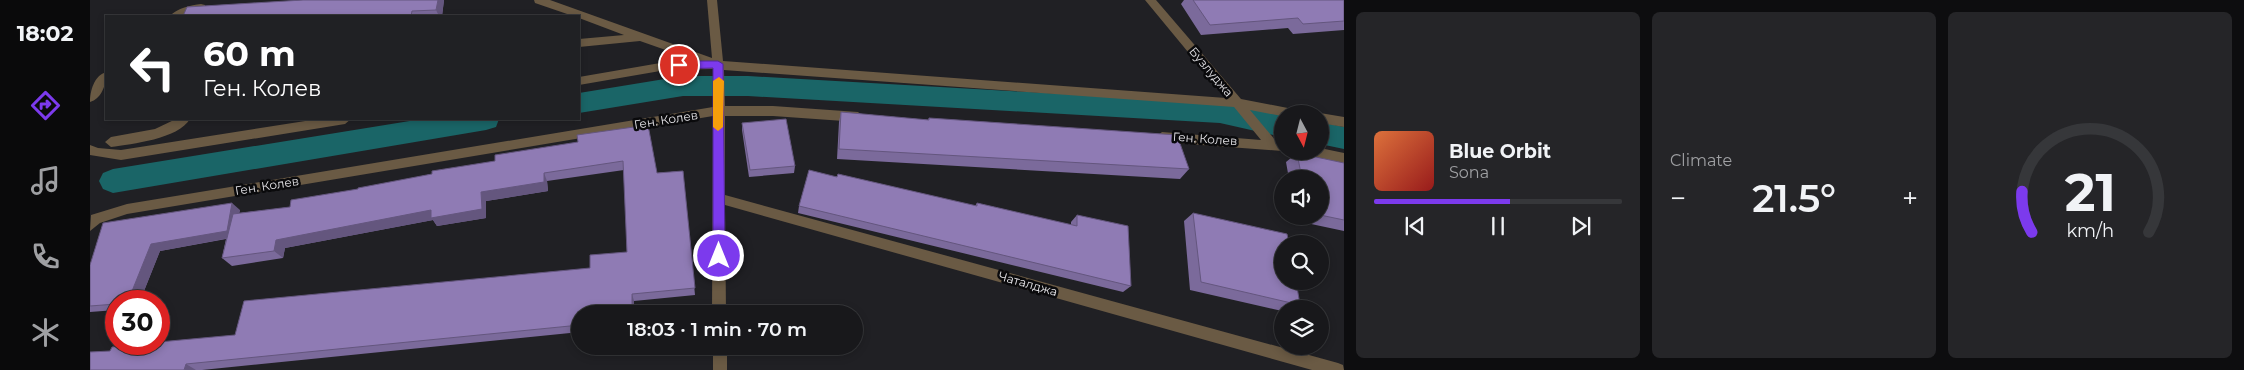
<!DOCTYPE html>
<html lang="en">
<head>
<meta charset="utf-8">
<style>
  body { margin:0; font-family:Montserrat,sans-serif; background:#252528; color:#f1f3f6; height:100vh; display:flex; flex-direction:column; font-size:19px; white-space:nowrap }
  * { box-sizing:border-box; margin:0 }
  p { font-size:16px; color:#9fa0a3 }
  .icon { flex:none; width:28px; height:28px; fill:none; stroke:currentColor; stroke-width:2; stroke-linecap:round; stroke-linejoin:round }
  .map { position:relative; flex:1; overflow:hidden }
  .panel { display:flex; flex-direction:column; gap:12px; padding:12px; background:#0d0d0f; width:900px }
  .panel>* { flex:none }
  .top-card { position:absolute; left:15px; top:15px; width:475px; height:105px; border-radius:0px; box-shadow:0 2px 8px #0003,0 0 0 1px #36373a; background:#202124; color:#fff; overflow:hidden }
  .needle { width:32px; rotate:173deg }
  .fabs { position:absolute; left:1184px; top:105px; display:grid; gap:10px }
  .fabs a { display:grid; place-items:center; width:55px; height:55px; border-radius:50%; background:#18181b; box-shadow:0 2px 8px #0003,0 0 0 1px #36373a; font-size:25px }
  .speed { position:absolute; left:15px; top:290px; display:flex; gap:10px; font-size:25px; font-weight:700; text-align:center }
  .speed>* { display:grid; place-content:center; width:65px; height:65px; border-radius:50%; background:#18181b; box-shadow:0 2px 8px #0003,0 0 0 1px #36373a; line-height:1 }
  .speed .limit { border:8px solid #d22; background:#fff; color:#111 }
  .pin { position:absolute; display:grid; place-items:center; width:42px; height:42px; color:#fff; margin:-21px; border:2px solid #fff; border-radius:50%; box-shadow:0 1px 5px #0007 }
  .me { position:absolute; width:55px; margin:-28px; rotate:0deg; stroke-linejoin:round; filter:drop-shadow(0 0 4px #0008) }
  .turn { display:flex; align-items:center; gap:18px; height:105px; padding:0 15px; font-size:22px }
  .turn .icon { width:65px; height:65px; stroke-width:2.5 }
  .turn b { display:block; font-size:35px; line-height:42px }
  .big { font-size:38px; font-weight:600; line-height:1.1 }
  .panel .tile { flex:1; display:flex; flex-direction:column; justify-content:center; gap:8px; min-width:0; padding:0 18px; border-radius:8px; background:#252528 }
  .panel .dial { align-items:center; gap:0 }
  .dial svg { height:130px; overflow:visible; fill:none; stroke:#36373a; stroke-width:7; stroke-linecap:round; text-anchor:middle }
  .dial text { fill:#f1f3f6; stroke:none }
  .song { display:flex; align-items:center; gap:15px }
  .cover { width:60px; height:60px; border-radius:8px; background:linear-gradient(135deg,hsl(20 70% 55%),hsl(0 70% 35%)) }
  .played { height:5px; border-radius:2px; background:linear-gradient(90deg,#7c3aed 55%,#36373a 55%) }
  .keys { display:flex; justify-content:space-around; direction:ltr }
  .heat { display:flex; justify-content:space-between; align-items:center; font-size:28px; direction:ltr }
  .panel .tiles { flex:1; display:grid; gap:12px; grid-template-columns:repeat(3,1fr) }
  .trip { position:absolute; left:481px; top:305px; width:292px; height:50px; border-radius:25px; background:#18181b; box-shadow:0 2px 8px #0003,0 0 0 1px #36373a; font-weight:600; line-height:50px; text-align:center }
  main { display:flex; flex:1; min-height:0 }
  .tab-bar { display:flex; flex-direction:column; width:90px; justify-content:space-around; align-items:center; background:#0a0a0b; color:#9fa0a3 }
  .tab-bar .icon { width:35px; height:35px }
  .tab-bar .on { color:#7c3aed }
  .tab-bar b { font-size:22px; color:#f1f3f6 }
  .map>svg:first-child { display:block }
</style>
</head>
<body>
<main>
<nav class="tab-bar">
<b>18:02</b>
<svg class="icon on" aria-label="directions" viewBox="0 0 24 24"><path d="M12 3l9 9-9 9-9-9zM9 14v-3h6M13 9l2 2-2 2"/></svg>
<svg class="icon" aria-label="music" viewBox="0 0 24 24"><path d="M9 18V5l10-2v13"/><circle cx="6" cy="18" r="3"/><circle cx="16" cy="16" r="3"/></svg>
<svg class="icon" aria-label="phone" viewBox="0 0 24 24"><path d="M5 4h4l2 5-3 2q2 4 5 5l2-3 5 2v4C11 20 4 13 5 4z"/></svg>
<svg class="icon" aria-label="climate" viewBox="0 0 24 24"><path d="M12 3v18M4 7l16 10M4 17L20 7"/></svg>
</nav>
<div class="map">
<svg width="1254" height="370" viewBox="0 0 1254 370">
  <rect width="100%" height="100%" fill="#202024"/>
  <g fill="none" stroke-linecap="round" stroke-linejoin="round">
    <path fill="#1a6567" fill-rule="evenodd" d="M593,76H658L1130,103L1192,115V137L1130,123L658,96H593L489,113V93Z
      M332,119H409L406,127L396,130L23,193L13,189L9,181L13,173L23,169Z
      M1230,122L1254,127V149L1230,144Z"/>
    <path fill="#6a5a44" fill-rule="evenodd" d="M444,0H460L622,58L617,0H627L633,61L1136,98L1055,0H1066L1151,99L1213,111L1215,114H1192V116L1160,110L1186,141H1192V151L1072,142L1066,137L1072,132L1171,140L1144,107L634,70L635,106H683L768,112L774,117L768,122L683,116H635V195L1248,363L1253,365L1254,370H1222L635,205L636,314H622L623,116L37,214L10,223L0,231L1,215L37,204L623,107V69L576,70L489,85V77L576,62L607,61L550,41L489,47V39L534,35L489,18V16H483L445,3Z
      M111,4L115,5V11L94,16H80C87,8 101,5 111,4Z
      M16,72C17,83 12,99 0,102C0,91 4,76 16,72Z
      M1230,113L1254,117V127L1230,123Z
      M86,119H100C88,139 42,144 21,147L15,142L21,137L65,129Z
      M228,119H261L255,124L31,160L0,155V145L8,148L31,150Z
      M1230,148L1254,153V163L1220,156L1214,151H1230Z
      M623,346H637V370H623Z"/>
  </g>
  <path fill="#7b6a9b" d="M354,0L352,16H93Z
    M1094,0H1254V30L1203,34L1198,28L1111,35L1091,4Z
    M751,112L838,120L839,118L1099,169L1090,179L747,159L749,122Z
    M652,123L705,166L704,173L659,177L652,130Z
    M488,142L567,173L593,171L605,295L544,301V312L527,314H490V332L112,370H0L20,351L145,335L500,268L537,252L534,170L457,181L458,191L396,201V218L347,226L343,220L195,248L193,258L142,266L132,258L136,239L70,251L50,301H26V310L0,312V265L150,210L149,213L200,207L268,189L405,161Z
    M1207,153L1254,163V231L1207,221L1206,216H1230V179H1199L1196,162Z
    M748,174L885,206L887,203L981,225V222L987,215L1041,286L1033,292L708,213L709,206L747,176Z
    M1103,213L1210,305L1204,309H1192V311L1100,290L1094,221Z"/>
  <path fill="#64567e" d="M348,0H354L352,16H349L346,10Z
    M454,173L457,181L458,191L396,201V218L347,226L343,220L195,248L193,258L184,251L186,240L391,192Z
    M142,203L150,210L145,237L70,251L50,301H38L61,244Z
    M542,294L544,301V312L542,305Z
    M96,364L106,370H94Z"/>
  <path fill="#8f7bb4" stroke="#64567e" d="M213,0H348L346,10L322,11L321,16H93L97,7Z
    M1103,0H1254V21L1213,24L1208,18L1120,25Z
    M751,112L839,120V118L1087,135L1099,169L749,149Z
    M696,119L705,166L660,170L652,123Z
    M558,125L567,173L593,171L605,288L542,294V305L505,309V314H490V325L96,364L94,370H0V352L20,351L22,347L53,344H69V342L145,335L154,301L500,268V255L537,252L533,161L454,173V182L391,192L392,209L341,218V210L186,240L184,251L132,258L143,214L200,207L201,200L268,189V188L342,174V171L405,161V155L488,142L487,135Z
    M1207,153L1254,163V220L1230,215V179H1212Z
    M719,170L747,177L748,174L887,206V203L987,226V215L1038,226L1041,286L709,206Z
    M142,203L137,231L61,244L38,301H26V304L0,306V265L13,223Z
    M1103,213L1197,234L1199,244H1192V281H1206L1210,305L1111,282Z"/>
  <path fill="#7c3aed" stroke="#51269a" d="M589,61H628L633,64L635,256L633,260L629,261L625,260L623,256V68L589,69L584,65Z"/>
  <path fill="#f59e0b" d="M629,77L634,81L633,127L628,131L623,127V81Z"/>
  <g text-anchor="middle" stroke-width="5" stroke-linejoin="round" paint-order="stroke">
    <g font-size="12" fill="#e6e5e9" stroke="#0a0a0c">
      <text transform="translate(1121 72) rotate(50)" y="4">Бузлуджа</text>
      <text transform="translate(576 120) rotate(-9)" y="4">Ген. Колев</text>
      <text transform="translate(1115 139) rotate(4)" y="4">Ген. Колев</text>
      <text transform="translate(177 186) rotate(-9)" y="4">Ген. Колев</text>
      <text transform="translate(938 284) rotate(16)" y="4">Чаталджа</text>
    </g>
  </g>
</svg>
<div class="fabs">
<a><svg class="needle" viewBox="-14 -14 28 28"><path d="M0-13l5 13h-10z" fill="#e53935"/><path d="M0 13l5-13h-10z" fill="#9fa0a3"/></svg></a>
<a><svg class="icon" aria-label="sound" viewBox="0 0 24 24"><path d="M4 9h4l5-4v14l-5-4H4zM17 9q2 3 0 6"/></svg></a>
<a><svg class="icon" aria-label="search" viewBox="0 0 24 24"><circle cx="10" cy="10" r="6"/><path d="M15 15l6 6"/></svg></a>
<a><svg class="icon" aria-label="layers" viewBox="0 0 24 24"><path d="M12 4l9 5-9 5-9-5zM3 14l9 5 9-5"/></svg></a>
</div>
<div class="speed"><div class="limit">30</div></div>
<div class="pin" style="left:589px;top:65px;background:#d93025"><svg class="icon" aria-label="arrive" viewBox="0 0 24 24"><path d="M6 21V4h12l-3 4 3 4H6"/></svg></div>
<svg class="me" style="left:629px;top:256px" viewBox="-20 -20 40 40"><circle r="17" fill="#7c3aed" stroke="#fff" stroke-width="3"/><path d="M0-11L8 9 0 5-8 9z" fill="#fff"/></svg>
<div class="trip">18:03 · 1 min · 70 m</div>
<div class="top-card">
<div class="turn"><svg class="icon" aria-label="left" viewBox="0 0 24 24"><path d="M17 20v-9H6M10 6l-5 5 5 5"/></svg><div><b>60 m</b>Ген. Колев</div></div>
</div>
</div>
<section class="panel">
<div class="tiles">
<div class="tile">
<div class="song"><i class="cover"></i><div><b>Blue Orbit</b><p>Sona</p></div></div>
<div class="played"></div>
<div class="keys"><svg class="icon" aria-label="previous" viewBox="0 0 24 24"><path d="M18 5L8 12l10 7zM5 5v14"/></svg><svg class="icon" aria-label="pause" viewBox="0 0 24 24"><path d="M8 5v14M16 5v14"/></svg><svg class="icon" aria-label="next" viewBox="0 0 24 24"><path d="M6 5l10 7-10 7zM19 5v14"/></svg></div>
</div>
<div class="tile"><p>Climate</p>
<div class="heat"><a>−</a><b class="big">21.5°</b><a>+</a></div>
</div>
<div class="tile dial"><svg viewBox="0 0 100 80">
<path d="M14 69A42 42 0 1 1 86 69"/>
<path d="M14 69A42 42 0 0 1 8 44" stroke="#7c3aed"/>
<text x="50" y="56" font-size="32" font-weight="700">21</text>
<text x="50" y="72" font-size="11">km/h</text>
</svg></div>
</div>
</section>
</main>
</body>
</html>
